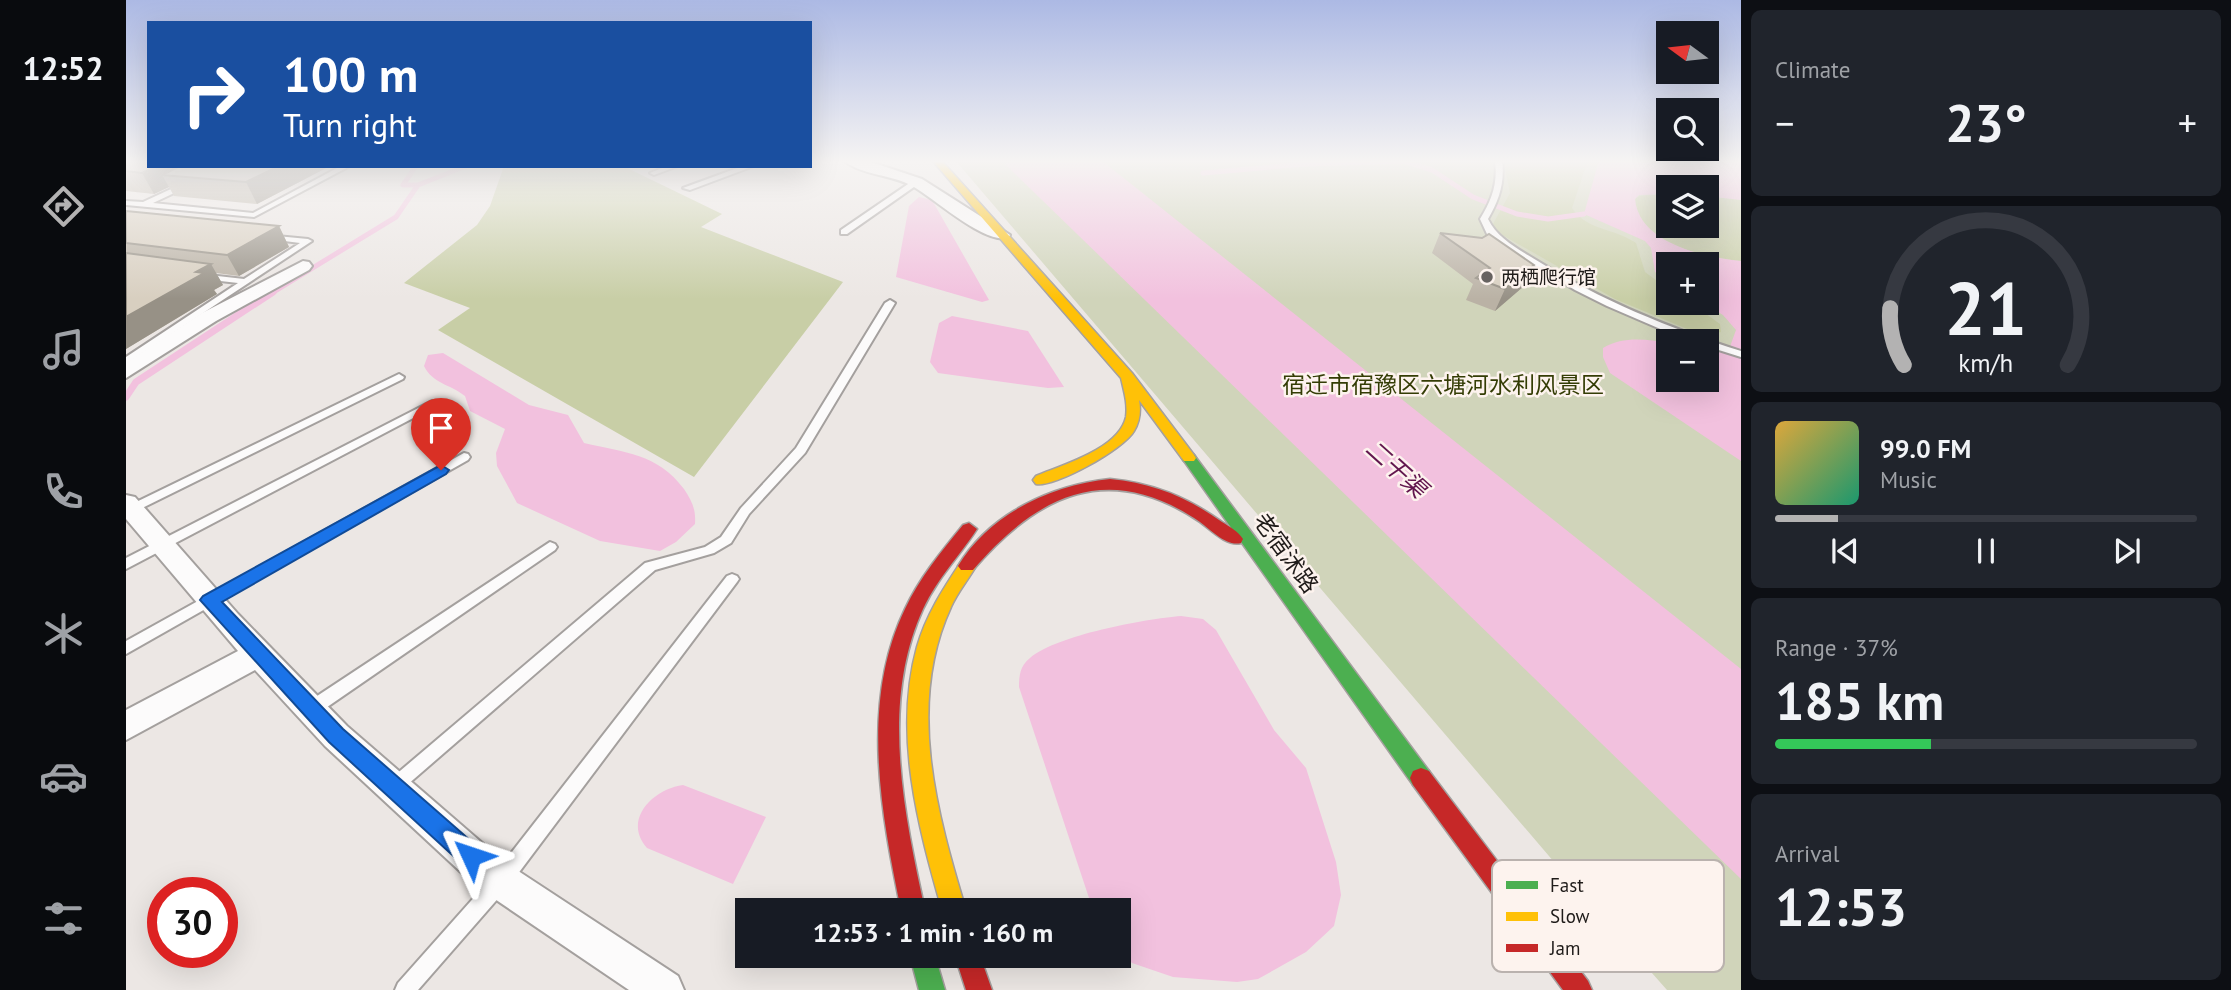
<!DOCTYPE html>
<html lang="en">
<head>
<meta charset="utf-8">
<style>
  body { margin:0; font-family:"PT Sans","Noto Sans SC",sans-serif; background:#20242c; color:#f1f3f6; height:100vh; display:flex; flex-direction:column; font-size:26px; white-space:nowrap }
  * { box-sizing:border-box; margin:0 }
  p { font-size:23px; color:#9ea1a6 }
  .icon { flex:none; width:38px; height:38px; fill:none; stroke:currentColor; stroke-width:2; stroke-linecap:round; stroke-linejoin:round }
  .map { position:relative; flex:1; overflow:hidden }
  .drawer { display:flex; flex-direction:column; gap:10px; padding:10px; background:#0d0f14; width:490px }
  .drawer>* { flex:none }
  .banner { position:absolute; left:21px; top:21px; width:665px; height:147px; border-radius:0px; box-shadow:0 7px 28px #0002; background:#1a4fa0; color:#fff; overflow:hidden }
  .needle { width:46px; rotate:285deg }
  .tools { position:absolute; left:1530px; top:21px; display:grid; gap:14px }
  .tools a { display:grid; place-items:center; width:63px; height:63px; border-radius:0px; background:#171b24; box-shadow:0 7px 28px #0002; font-size:35px }
  .speed { position:absolute; left:21px; top:877px; display:flex; gap:14px; font-size:35px; font-weight:700; text-align:center }
  .speed>* { display:grid; place-content:center; width:91px; height:91px; border-radius:50%; background:#171b24; box-shadow:0 7px 28px #0002; line-height:1 }
  .speed .limit { border:10px solid #d22; background:#fff; color:#111 }
  .pin { position:absolute; display:grid; place-items:center; width:60px; height:60px; color:#fff; margin:-72px -30px; border-radius:50% 50% 50% 0; rotate:-45deg; box-shadow:0 0 7px #0007 }
  .pin .icon { rotate:45deg }
  .me { position:absolute; width:77px; margin:-38px; rotate:312deg; stroke-linejoin:round; filter:drop-shadow(0 0 5px #0008) }
  .turn { display:flex; align-items:center; gap:24px; height:147px; padding:0 21px; font-size:32px }
  .turn .icon { width:91px; height:91px; stroke-width:2.5 }
  .turn b { display:block; font-size:49px; line-height:60px }
  .big { font-size:52px; font-weight:800; line-height:1.1 }
  .drawer .card { flex:1; display:flex; flex-direction:column; justify-content:center; gap:10px; min-width:0; padding:0 24px; border-radius:10px; background:#20242c }
  .drawer .dial { align-items:center; gap:0 }
  .dial svg { height:182px; overflow:visible; fill:none; stroke:#363941; stroke-width:7; stroke-linecap:round; text-anchor:middle }
  .dial text { fill:#f1f3f6; stroke:none }
  .song { display:flex; align-items:center; gap:21px }
  .cover { width:84px; height:84px; border-radius:10px; background:linear-gradient(135deg,hsl(40 70% 55%),hsl(160 70% 35%)) }
  .played { height:7px; border-radius:4px; background:linear-gradient(90deg,#b3b2b2 15%,#363941 15%) }
  .keys { display:flex; justify-content:space-around; direction:ltr }
  .heat { display:flex; justify-content:space-between; align-items:center; font-size:38px; direction:ltr }
  .charge { height:10px; border-radius:5px; background:linear-gradient(90deg,#34c759 37%,#363941 0) }
  .trip { position:absolute; left:609px; top:898px; width:396px; height:70px; border-radius:0px; background:#171b24; box-shadow:0 7px 28px #0002; font-weight:800; line-height:70px; text-align:center }
  main { display:flex; flex:1; min-height:0 }
  .tab-bar { display:flex; flex-direction:column; width:126px; justify-content:space-around; align-items:center; background:#090b0e; color:#9ea1a6 }
  .tab-bar .icon { width:49px; height:49px }
  .tab-bar .active { color:#b3b2b2 }
  .tab-bar b { font-size:32px; color:#f1f3f6 }
  .map>svg:first-child { display:block }
</style>
</head>
<body>
<main>
<nav class="tab-bar">
<b>12:52</b>
<svg class="icon active" aria-label="directions" viewBox="0 0 24 24"><path d="M12 3l9 9-9 9-9-9zM9 14v-3h6M13 9l2 2-2 2"/></svg>
<svg class="icon" aria-label="music" viewBox="0 0 24 24"><path d="M9 18V5l10-2v13"/><circle cx="6" cy="18" r="3"/><circle cx="16" cy="16" r="3"/></svg>
<svg class="icon" aria-label="phone" viewBox="0 0 24 24"><path d="M5 4h4l2 5-3 2q2 4 5 5l2-3 5 2v4C11 20 4 13 5 4z"/></svg>
<svg class="icon" aria-label="climate" viewBox="0 0 24 24"><path d="M12 3v18M4 7l16 10M4 17L20 7"/></svg>
<svg class="icon" aria-label="car" viewBox="0 0 24 24"><path d="M5 17H2v-5l4-1 3-4h7l3 4 3 1v5h-3M9 17h6M6 11h13"/><circle cx="7" cy="17" r="2"/><circle cx="17" cy="17" r="2"/></svg>
<svg class="icon" aria-label="filters" viewBox="0 0 24 24"><path d="M4 7h16M4 17h16"/><circle cx="9" cy="7" r="2"/><circle cx="15" cy="17" r="2"/></svg>
</nav>
<div class="map">
<svg width="1615" height="990" viewBox="0 0 1615 990">
  <rect width="100%" height="100%" fill="#ece7e4"/>
  <path fill="#d0d4ba" fill-rule="evenodd" d="M829,160H1615V990H1541L1440,876ZM1542,187H1580V226H1542ZM1542,264H1580V303H1542ZM1542,341H1580V380H1542Z"/>
  <path fill="#c8cea6" d="M1377,160H1462L1446,208C1461,231 1489,228 1510,243L1519,272L1542,289V303H1565L1594,324L1595,332L1578,336L1489,299L1371,232L1367,224L1384,193Z
    M378,166H497L596,214L575,227L717,282L568,477L312,330L344,308L278,283L351,225L364,206Z
    M1542,194V226H1580V196L1615,200V261C1578,257 1513,244 1509,199L1513,196Z"/>
  <path fill="#f2c1de" d="M889,160H975L1615,669V879L879,164Z
    M1473,160H1615V200L1580,196V187H1542V194L1513,195L1509,199C1513,244 1579,257 1615,261V461L1484,373L1477,357V348C1497,336 1520,339 1542,343V380H1580V352H1602L1610,330L1597,315L1577,303H1580V264H1542V280L1529,272L1525,248L1519,241L1458,214Z
    M793,197L806,200L863,300L856,302L770,277L783,206Z
    M826,316L902,331L938,387L922,388L812,373L804,362L813,323Z
    M317,353L403,405L442,415L458,443C499,453 531,453 558,489C566,501 570,509 569,524L550,542L534,551L474,541L391,503L371,466L370,453L379,429L344,411L339,396C324,384 307,384 298,366L302,355Z
    M1055,616L1077,619L1090,630L1148,730L1180,768L1210,862L1215,895L1208,926L1180,952L1132,979L1111,982L1047,977L1006,963L992,949V910H967L893,687C893,675 894,666 904,658C931,635 1019,619 1055,616Z
    M557,785L640,817L607,884L521,848C496,820 527,789 557,785Z"/>
  <g fill="none" stroke-linecap="round" stroke-linejoin="round">
    <path stroke="#f2c1de" stroke-width="5" d="M290,166L277,185H292
      M1077,173L1179,164L1278,161L1306,170L1347,197L1391,214L1422,219L1458,214
      M144,294L270,217L292,185L340,166"/>
    <path stroke="#f2c1de" stroke-width="7" d="M0,397L10,382L147,292"/>
    <g stroke="#a4a09e" stroke-width="4">
      <path id="lane" d="M1369,160H1376C1379,183 1373,200 1362,219C1371,238 1392,249 1410,260C1474,300 1543,328 1615,351V357L1580,346V341H1566L1546,334L1481,306L1449,290L1389,254L1361,234L1354,219C1366,200 1372,183 1369,160Z
        M215,166H224L128,217L0,205V201L17,202L60,182L64,184L63,186L27,203L127,213Z
        M541,166H552L528,175L524,173Z
        M617,166H628L564,190L557,188Z
        M788,180L795,182L721,234H715V230Z
        M140,235L182,239L186,241L0,364V357L112,283L77,279L74,278V274L118,279L174,243L143,239L139,237Z
        M764,300L769,303L679,453L623,514L605,543L588,553L529,570L273,792L267,795L261,792L259,787L261,782L519,563L579,547L595,537L615,508L670,448L759,303Z
        M273,374L278,377L277,379L0,516V507Z
        M306,401L310,402L311,404L310,406L0,569V558Z
        M338,453L342,454L344,457L342,460L0,654V641Z
        M424,542L429,544L431,547L429,550L191,714L185,716L179,714L177,709L179,704Z
        M606,574L611,576L613,579L611,582L382,887L292,990H269L272,983L368,875L601,576Z"/>
    </g>
    <g stroke="#a4a09e" stroke-width="4">
      <path id="street" d="M717,160H739L796,179L884,235L882,238C858,244 809,199 788,187C767,174 736,176 717,160Z
        M177,261L183,262L186,266L183,270L90,321L0,378V363L76,313Z
        M0,495L9,497L112,614L221,726L377,861L552,976L558,990H503L351,887L199,746L129,670L0,740V710L112,651L0,519Z"/>
    </g>
    <g stroke="#a4a09e" stroke-width="3">
      <path id="fast" d="M1063,453L1068,455L1303,771L1306,778L1303,785L1295,788L1287,785L1058,461L1056,458L1058,455Z
        M784,956H809L819,990H793Z"/>
    </g>
    <g stroke="#a4a09e" stroke-width="3">
      <path id="slow" d="M806,160H815L1006,373L1068,455L1070,458L1068,461H1058L1013,400C1015,411 1014,421 1008,431C998,449 928,488 910,484L907,480L910,476C936,465 993,449 1000,417C1002,404 998,391 995,378Z
        M841,560L847,562L850,566C842,580 831,593 825,607C780,704 811,814 840,910H816C792,826 767,734 791,647C800,615 817,589 835,562Z"/>
    </g>
    <g stroke="#a4a09e" stroke-width="3">
      <path id="jam" d="M984,479C1027,483 1061,497 1096,522C1104,527 1112,531 1117,539L1115,543C1101,547 1085,530 1074,522C983,460 912,494 847,570H835L832,566C864,513 926,485 984,479Z
        M843,523L851,529C833,557 812,577 797,609C754,703 778,814 799,910H775C755,813 734,702 779,609C794,577 815,552 837,525Z
        M1295,768L1303,771L1462,981L1466,990H1437L1287,785L1284,778L1287,771Z
        M829,956H854L866,990H840Z"/>
    </g>
    <use href="#lane" fill="#fcfbfb" fill-rule="evenodd"/>
    <use href="#street" fill="#fcfbfb" fill-rule="evenodd"/>
    <use href="#fast" fill="#4caf50" fill-rule="evenodd"/>
    <use href="#slow" fill="#ffc107" fill-rule="evenodd"/>
    <use href="#jam" fill="#c62828" fill-rule="evenodd"/>
  </g>
  <path fill="#bab2a5" d="M0,160L204,166L131,204L48,196L43,187L28,194L0,191Z
    M0,211L153,226L163,247L113,276L90,273L97,285L88,290L91,294L0,349Z
    M1314,233L1408,265L1398,286L1369,311L1340,300L1347,284L1306,253Z"/>
  <path fill="#979186" d="M31,166H87L36,175L43,187L28,194L16,173Z
    M153,166H204L131,204L120,182Z
    M153,226L163,247L113,276L101,255Z
    M85,264L97,285L88,290L91,294L0,349V317L70,272Z
    M1408,265L1398,286L1369,311L1379,289Z"/>
  <path fill="#d8cfc0" stroke="#979186" stroke-width="2" d="M0,160H23V166H31L16,173L0,171Z
    M54,166H153L120,182L36,175Z
    M0,211L153,226L101,255L0,243Z
    M1314,233L1356,238L1363,234L1408,265L1379,289L1350,278L1364,268Z
    M0,253L85,264L70,272L78,273L0,317Z"/>
  <linearGradient id="sky" x2="0" y2="1"><stop stop-color="#acb9e4"/><stop offset="0.54" stop-color="#f6f4f3"/><stop offset="1" stop-color="#f6f4f3" stop-opacity="0"/></linearGradient>
  <rect width="1615" height="299" fill="url(#sky)"/>
  <path fill="#1a73e8" stroke="#114b97" stroke-width="2" d="M315,465L323,470L320,474L96,602L217,729L353,848L356,856L353,864L345,868L336,864L203,742L74,600L77,596Z"/>
  <circle fill="#676260" stroke="#fdf3ee" stroke-width="2.5" cx="1361" cy="277" r="7"/>
  <g text-anchor="middle" stroke-width="5" stroke-linejoin="round" paint-order="stroke">
    <g font-size="19" fill="#1f1b19" stroke="#fdf3ee" text-anchor="start">
      <text x="1375" y="284">两栖爬行馆</text>
    </g>
    <g font-size="23" fill="#343d05" stroke="#fdf3ee">
      <text x="1317" y="393">宿迁市宿豫区六塘河水利风景区</text>
    </g>
    <g font-size="23" fill="#1f1b19" stroke="#fdf3ee">
      <text transform="translate(1160 553) rotate(54)" y="8">老宿沭路</text>
    </g>
    <g font-size="24" font-style="italic" fill="#62164e" stroke="#fdf3ee">
      <text transform="translate(1270 469) rotate(42)" y="8">二干渠</text>
    </g>
  </g>
  <rect x="1366" y="860" width="232" height="112" rx="10" fill="#fdf3ee" stroke="#bab2ae" stroke-width="2"/>
  <rect x="1380" y="881" width="32" height="8" fill="#4caf50"/>
  <rect x="1380" y="912" width="32" height="9" fill="#ffc107"/>
  <rect x="1380" y="944" width="32" height="8" fill="#c62828"/>
  <g font-size="19" fill="#1f1b19">
    <text x="1424" y="892">Fast</text>
    <text x="1424" y="923">Slow</text>
    <text x="1424" y="955">Jam</text>
  </g>
</svg>
<div class="tools">
<a><svg class="needle" viewBox="-14 -14 28 28"><path d="M0-13l5 13h-10z" fill="#e53935"/><path d="M0 13l5-13h-10z" fill="#9ea1a6"/></svg></a>
<a><svg class="icon" aria-label="search" viewBox="0 0 24 24"><circle cx="10" cy="10" r="6"/><path d="M15 15l6 6"/></svg></a>
<a><svg class="icon" aria-label="layers" viewBox="0 0 24 24"><path d="M12 4l9 5-9 5-9-5zM3 14l9 5 9-5"/></svg></a>
<a>+</a>
<a>−</a>
</div>
<div class="speed"><div class="limit">30</div></div>
<div class="pin" style="left:315px;top:470px;background:#d93025"><svg class="icon" aria-label="arrive" viewBox="0 0 24 24"><path d="M6 21V4h12l-3 4 3 4H6"/></svg></div>
<svg class="me" style="left:345px;top:856px" viewBox="-20 -20 40 40"><path d="M0-17L14 15 0 8-14 15z" fill="#1a73e8" stroke="#fff" stroke-width="4"/></svg>
<div class="trip">12:53 · 1 min · 160 m</div>
<div class="banner">
<div class="turn"><svg class="icon" aria-label="right" viewBox="0 0 24 24"><path d="M7 20v-9h11M14 6l5 5-5 5"/></svg><div><b>100 m</b>Turn right</div></div>
</div>
</div>
<section class="drawer">
<div class="card"><p>Climate</p>
<div class="heat"><a>−</a><b class="big">23°</b><a>+</a></div>
</div>
<div class="card dial"><svg viewBox="0 0 100 80">
<path d="M14 69A42 42 0 1 1 86 69"/>
<path d="M14 69A42 42 0 0 1 8 44" stroke="#b3b2b2"/>
<text x="50" y="56" font-size="32" font-weight="700">21</text>
<text x="50" y="72" font-size="11">km/h</text>
</svg></div>
<div class="card">
<div class="song"><i class="cover"></i><div><b>99.0 FM</b><p>Music</p></div></div>
<div class="played"></div>
<div class="keys"><svg class="icon" aria-label="previous" viewBox="0 0 24 24"><path d="M18 5L8 12l10 7zM5 5v14"/></svg><svg class="icon" aria-label="pause" viewBox="0 0 24 24"><path d="M8 5v14M16 5v14"/></svg><svg class="icon" aria-label="next" viewBox="0 0 24 24"><path d="M6 5l10 7-10 7zM19 5v14"/></svg></div>
</div>
<div class="card"><p>Range · 37%</p><b class="big">185 km</b><div class="charge"></div></div>
<div class="card"><p>Arrival</p><b class="big">12:53</b></div>
</section>
</main>
</body>
</html>
